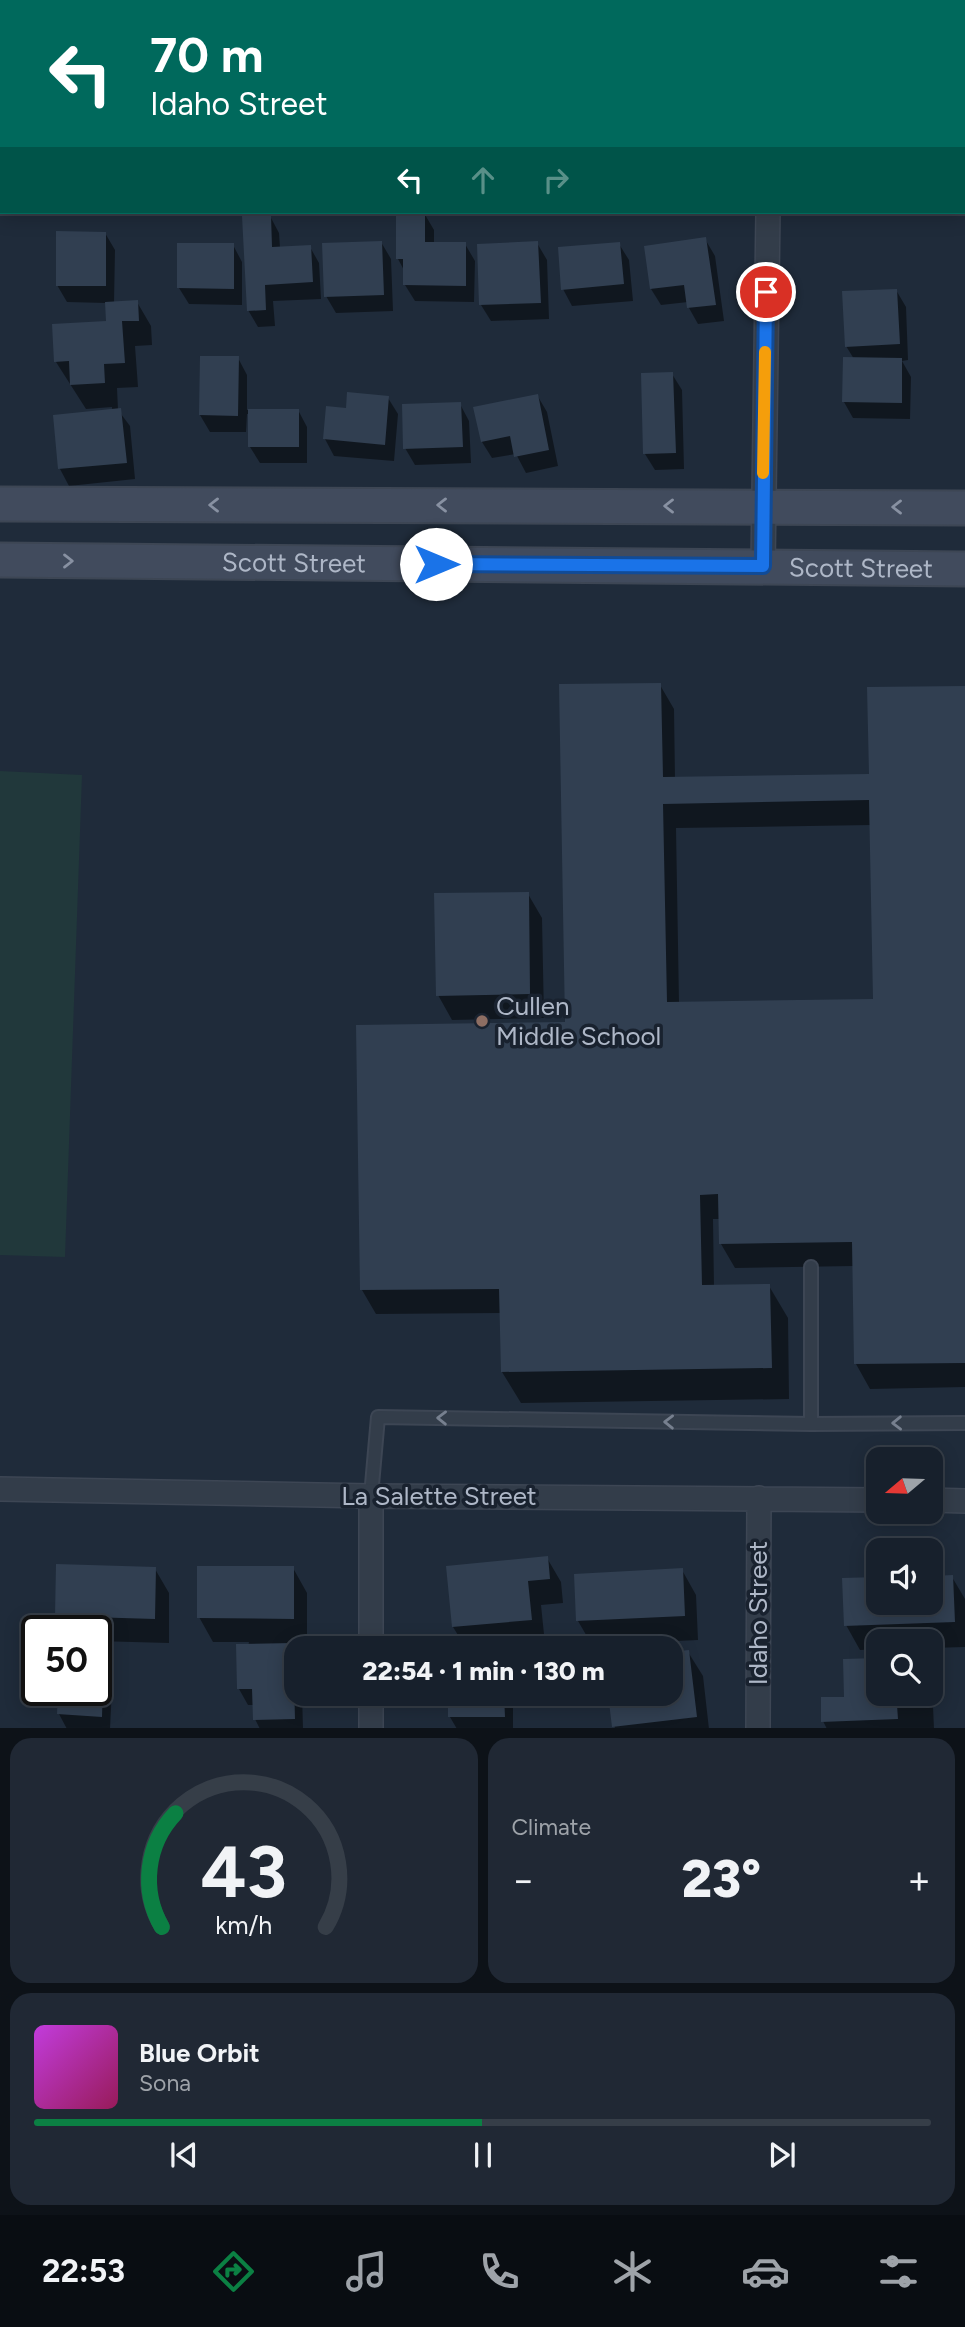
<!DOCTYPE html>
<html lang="en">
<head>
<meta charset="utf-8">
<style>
  body { margin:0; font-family:Figtree,sans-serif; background:#202834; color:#f1f3f6; height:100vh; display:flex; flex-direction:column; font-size:26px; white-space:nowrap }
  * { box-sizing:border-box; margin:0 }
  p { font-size:23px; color:#9ea3a9 }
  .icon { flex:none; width:38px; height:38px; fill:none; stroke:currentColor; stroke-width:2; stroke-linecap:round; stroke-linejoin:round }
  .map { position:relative; height:1728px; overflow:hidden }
  .drawer { display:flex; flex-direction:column; gap:10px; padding:10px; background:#0d1218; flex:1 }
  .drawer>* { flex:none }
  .hud { position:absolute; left:0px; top:0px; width:966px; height:214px; box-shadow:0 4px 18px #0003,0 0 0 2px #363e48; background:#00695c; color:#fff; overflow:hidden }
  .needle { width:46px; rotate:251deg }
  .tools { position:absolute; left:866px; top:1447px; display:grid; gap:14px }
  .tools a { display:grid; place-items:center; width:77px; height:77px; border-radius:14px; background:#17202c; box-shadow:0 4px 18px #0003,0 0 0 2px #363e48; font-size:35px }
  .speed { position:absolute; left:21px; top:1615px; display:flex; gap:14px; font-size:35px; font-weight:700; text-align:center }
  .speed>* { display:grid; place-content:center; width:91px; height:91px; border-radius:50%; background:#17202c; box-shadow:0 4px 18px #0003,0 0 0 2px #363e48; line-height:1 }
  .speed .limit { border:4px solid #111; border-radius:10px; background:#fff; color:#111 }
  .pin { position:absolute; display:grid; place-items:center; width:60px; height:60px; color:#fff; margin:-30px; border:4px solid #fff; border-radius:50%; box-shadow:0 2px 7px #0007 }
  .me { position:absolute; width:77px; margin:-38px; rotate:90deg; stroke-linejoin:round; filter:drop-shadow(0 0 5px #0008) }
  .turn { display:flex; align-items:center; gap:24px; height:147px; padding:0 35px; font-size:32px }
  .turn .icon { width:91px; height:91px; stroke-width:2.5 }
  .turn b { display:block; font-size:49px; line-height:60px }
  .lanes { display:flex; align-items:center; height:66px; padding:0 35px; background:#0003; justify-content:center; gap:35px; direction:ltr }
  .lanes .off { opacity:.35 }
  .big { font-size:52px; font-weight:800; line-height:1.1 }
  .drawer .tile { flex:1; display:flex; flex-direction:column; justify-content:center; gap:10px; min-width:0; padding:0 24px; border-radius:21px; background:#202834 }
  .drawer .dial { align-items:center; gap:0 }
  .dial svg { height:182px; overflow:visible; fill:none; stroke:#363e48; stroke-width:7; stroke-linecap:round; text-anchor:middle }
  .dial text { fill:#f1f3f6; stroke:none }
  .song { display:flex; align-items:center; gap:21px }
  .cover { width:84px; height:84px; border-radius:10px; background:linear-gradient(135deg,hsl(290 70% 55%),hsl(330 70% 35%)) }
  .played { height:7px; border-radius:4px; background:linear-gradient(90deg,#0b8043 50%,#363e48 50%) }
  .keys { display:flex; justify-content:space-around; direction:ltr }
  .heat { display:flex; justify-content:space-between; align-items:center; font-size:38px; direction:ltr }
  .drawer .tiles { flex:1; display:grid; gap:10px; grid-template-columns:1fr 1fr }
  .tile:last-child { grid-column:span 2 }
  .trip { position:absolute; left:284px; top:1636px; width:399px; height:70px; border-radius:21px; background:#17202c; box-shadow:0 4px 18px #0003,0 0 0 2px #363e48; font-weight:800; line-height:70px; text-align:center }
  .tabs { display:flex; height:112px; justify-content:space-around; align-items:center; background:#090d12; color:#9ea3a9 }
  .tabs .icon { width:49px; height:49px }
  .tabs .active { color:#0b8043 }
  .tabs b { font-size:32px; color:#f1f3f6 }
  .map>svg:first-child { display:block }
</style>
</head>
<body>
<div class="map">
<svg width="965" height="1729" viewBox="0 0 965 1729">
  <rect width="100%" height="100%" fill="#1f2b3a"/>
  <path fill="#21383b" d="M0,771L82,775L65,1257L0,1255Z"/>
  <path fill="#0007" fill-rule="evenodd" d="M67,0H131L132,2H67Z
    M852,0H892L893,2H852Z
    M424,213L434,230V244H465L475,261L474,302L415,301L405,285V272L398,259Z
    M270,216L279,233L280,248L310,247L319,263L321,299L273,301L275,326L258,327L248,310Z
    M105,233L115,250L114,303L137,302L151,326L152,345L135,346L138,387L117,388L118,410L130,426L135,479L69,486L60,469L54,416L112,410V407L86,409L56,362L108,323L106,303L67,302L57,285Z
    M705,239L715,256L724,321L698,324L689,308L688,302L661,305L651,289Z
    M381,242L391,259L393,311L336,313L326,296Z
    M537,243L547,260L549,319L491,321L481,305Z
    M619,244L629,260L633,301L572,306L563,289Z
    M233,245L242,262V305L189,304L179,288Z
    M896,290L906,307L908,360L902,361L911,377L910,419L853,418L844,402L854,359L846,346Z
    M238,358L247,375V410H298L307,427V463H260L250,447V414H247L246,432H210L200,415Z
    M672,374L682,390L684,469L655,470L645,454Z
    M537,395L547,412L558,466L526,473L516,454L492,458L482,442L475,408Z
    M388,398L398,414L394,461L334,456L325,439Z
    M460,404L469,421L471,463L415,465L405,448Z
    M660,685L674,709L675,779L871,776L965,688V1387L870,1389L856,1364L854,1266L735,1268L721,1244L720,1219H713L714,1287L769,1286L788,1318L789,1399L521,1403L502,1372L501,1313L376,1314L362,1290L567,1024ZM872,825L875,1000L679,1003L676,828Z
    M528,894L542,918L544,1018L452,1020L438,995Z
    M547,1558L561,1582L563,1603L541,1605L545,1644L466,1648L453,1627Z
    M293,1568L307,1593V1643H291L296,1651V1694H302L303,1729H260L255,1719L254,1705H248L239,1689L249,1642H213L199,1617Z
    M155,1569L169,1593V1643L96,1641V1631H65L56,1615Z
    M682,1570L696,1595L698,1640L592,1645L578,1621Z
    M931,1577H952L965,1599V1647L931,1648V1642H878V1649L860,1650L846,1625L844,1580L878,1579V1603H931Z
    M103,1649L113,1665L110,1729H67L59,1714L96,1690Z
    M688,1652L703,1676L709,1729H615L610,1694H670Z
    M878,1660V1694H926L933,1706L934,1729H827L823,1721L846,1698L845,1661Z
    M450,1694H513V1729H457L450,1717Z"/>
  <path fill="#313f51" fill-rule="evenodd" d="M396,212H425V242H466V286L403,285V259H396Z
    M271,215L272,247L311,245L313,282L265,285L266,310L247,311L242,216Z
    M56,231L106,232V286H56Z
    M706,237L716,305L687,308L684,285L650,289L644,246Z
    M382,241L384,295L324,297L322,243Z
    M538,241L541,303L479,305L477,244Z
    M620,242L624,284L561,290L558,247Z
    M177,243H234V289L177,288Z
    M897,289L900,344L845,347L842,291Z
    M138,300L139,321H122L125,363L104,364L105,383L70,385L69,361L54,362L52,324L106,321L105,302Z
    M200,356H239L238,416L199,415Z
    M843,357L902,358V403L842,402Z
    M673,372L676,453L643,454L641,373Z
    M347,392L389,396L385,445L323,439L326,406L346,408Z
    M538,394L549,450L514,457L510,436L481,442L473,407Z
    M461,402L463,447L403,449L402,404Z
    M121,408L127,463L58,469L53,415Z
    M248,409H299V447H248Z
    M661,683L663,777L869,774L867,687L965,686V1363L854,1364L852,1242L719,1244L718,1194L700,1195L702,1285L770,1284L772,1368L501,1372L499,1289L360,1290L356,1025L565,1022L559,684ZM869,800L873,999L667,1002L663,804Z
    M529,892L530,994L436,996L434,893Z
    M548,1556L550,1579L528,1581L532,1620L452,1627L446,1566Z
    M56,1564L156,1567L155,1619L55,1616Z
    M197,1566H294V1619L197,1618Z
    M683,1568L685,1616L576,1621L574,1574Z
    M953,1575L955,1622L844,1626L842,1578L878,1577V1603H931V1576Z
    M293,1643L295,1719L253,1720L252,1689H237L236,1644Z
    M96,1647H104L102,1717L57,1714L58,1690H96Z
    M689,1650L697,1717L612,1727L608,1694H670V1652Z
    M878,1658V1694H921V1704L897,1705L898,1719L821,1722V1697H844L843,1659Z
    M448,1694H504L505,1717H448Z"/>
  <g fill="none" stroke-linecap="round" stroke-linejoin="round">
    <g stroke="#3d4654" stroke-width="16">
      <path id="service" d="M811,1267V1424
        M371,1496L378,1417L811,1424L965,1423"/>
    </g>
    <g stroke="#3d4654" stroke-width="26">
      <path id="minor" d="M768,0V2
        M0,149H2
        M964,161H965
        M763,566L768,212
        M0,1489L371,1496L878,1500
        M931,1500L965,1501
        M371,1648V1496
        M371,1729V1694
        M758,1729L759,1498"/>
    </g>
    <g stroke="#3d4654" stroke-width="37">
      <g id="secondary">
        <path d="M0,504L965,508"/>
        <path id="s1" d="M0,560L965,569"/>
      </g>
    </g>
    <use href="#service" stroke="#333d4a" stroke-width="12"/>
    <use href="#minor" stroke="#333d4a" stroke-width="23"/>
    <use href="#secondary" stroke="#414b5d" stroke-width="33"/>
  </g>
  <defs><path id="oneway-chevron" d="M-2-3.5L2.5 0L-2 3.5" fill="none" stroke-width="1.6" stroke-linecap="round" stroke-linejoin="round" transform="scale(1.75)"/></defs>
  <g stroke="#8891a2">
    <use href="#oneway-chevron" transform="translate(214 505) rotate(-180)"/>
    <use href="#oneway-chevron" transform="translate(442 505) rotate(-180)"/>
    <use href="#oneway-chevron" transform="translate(669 506) rotate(-180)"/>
    <use href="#oneway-chevron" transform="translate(897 507) rotate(-180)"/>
    <use href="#oneway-chevron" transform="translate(68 561)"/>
  </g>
  <g stroke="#77808f">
    <use href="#oneway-chevron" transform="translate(442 1418) rotate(-179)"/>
    <use href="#oneway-chevron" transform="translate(669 1422) rotate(-179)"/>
    <use href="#oneway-chevron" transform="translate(897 1423) rotate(179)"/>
  </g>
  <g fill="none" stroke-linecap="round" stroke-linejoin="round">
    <g stroke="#114b97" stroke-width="18">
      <path id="route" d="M436,564L763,566L766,292"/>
    </g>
    <use href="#route" stroke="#1a73e8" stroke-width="12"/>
    <path stroke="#f59e0b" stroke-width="12" d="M763,473L765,352"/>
  </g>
  <circle fill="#8d6e63" stroke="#19222f" stroke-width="2.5" cx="482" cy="1021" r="7"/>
  <g text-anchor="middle" stroke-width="7" stroke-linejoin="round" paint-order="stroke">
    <g font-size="26" fill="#aeb7c7" stroke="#19222f">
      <text dy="9" stroke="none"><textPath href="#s1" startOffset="294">Scott Street</textPath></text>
      <text dy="9" stroke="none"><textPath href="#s1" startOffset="861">Scott Street</textPath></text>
      <text x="439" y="1505">La Salette Street</text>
      <text transform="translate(758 1613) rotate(-90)" y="9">Idaho Street</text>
    </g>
    <g font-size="26" fill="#aeb7c7" stroke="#19222f" text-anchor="start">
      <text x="496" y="1015">Cullen<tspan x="496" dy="30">Middle School</tspan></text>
    </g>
  </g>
</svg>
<div class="tools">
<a><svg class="needle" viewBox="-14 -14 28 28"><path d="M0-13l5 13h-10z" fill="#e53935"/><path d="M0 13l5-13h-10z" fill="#9ea3a9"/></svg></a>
<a><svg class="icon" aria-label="sound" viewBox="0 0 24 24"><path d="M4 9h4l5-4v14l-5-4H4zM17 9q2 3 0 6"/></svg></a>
<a><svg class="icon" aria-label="search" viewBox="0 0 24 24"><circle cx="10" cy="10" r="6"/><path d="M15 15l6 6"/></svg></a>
</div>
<div class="speed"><div class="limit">50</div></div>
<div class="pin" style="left:766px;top:292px;background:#d93025"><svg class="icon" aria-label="arrive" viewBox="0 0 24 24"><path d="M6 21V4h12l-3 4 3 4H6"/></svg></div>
<svg class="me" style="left:436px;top:564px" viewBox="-20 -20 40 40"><circle r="19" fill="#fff"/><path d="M0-13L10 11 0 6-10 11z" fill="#1a73e8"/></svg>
<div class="trip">22:54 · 1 min · 130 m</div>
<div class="hud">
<div class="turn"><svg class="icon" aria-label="left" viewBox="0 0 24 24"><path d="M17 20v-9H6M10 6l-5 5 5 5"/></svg><div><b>70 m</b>Idaho Street</div></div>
<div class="lanes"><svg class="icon" aria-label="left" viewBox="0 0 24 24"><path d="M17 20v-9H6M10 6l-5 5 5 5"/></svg><svg class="icon off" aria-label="ahead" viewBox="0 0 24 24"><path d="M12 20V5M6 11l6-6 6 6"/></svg><svg class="icon off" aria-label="right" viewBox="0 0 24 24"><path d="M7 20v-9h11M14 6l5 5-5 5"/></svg></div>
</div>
</div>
<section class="drawer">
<div class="tiles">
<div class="tile dial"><svg viewBox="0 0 100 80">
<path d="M14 69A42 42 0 1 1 86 69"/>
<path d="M14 69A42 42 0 0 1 20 19" stroke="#0b8043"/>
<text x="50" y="56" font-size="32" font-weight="700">43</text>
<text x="50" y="72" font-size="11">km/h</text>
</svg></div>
<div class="tile"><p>Climate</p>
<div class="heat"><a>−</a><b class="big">23°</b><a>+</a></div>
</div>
<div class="tile">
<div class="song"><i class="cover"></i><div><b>Blue Orbit</b><p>Sona</p></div></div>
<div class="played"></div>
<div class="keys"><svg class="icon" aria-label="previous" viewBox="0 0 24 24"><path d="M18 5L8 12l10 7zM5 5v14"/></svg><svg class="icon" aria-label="pause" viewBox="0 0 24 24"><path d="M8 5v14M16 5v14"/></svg><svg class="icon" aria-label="next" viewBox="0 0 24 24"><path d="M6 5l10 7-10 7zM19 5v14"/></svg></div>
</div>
</div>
</section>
<nav class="tabs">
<b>22:53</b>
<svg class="icon active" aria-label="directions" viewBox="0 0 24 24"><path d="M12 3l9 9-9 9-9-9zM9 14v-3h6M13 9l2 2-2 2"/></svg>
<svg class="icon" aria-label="music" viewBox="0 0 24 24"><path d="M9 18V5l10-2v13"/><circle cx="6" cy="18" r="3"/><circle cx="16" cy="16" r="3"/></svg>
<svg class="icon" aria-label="phone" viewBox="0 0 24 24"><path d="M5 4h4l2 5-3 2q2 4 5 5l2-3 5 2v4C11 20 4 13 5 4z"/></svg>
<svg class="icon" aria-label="climate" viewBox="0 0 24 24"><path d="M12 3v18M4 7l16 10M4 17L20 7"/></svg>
<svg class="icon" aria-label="car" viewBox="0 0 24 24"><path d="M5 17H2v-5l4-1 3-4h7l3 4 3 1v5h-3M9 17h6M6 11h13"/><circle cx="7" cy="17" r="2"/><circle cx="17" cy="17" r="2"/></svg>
<svg class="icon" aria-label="filters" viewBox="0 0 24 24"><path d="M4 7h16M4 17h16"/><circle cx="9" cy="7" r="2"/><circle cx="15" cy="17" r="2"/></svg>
</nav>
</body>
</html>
